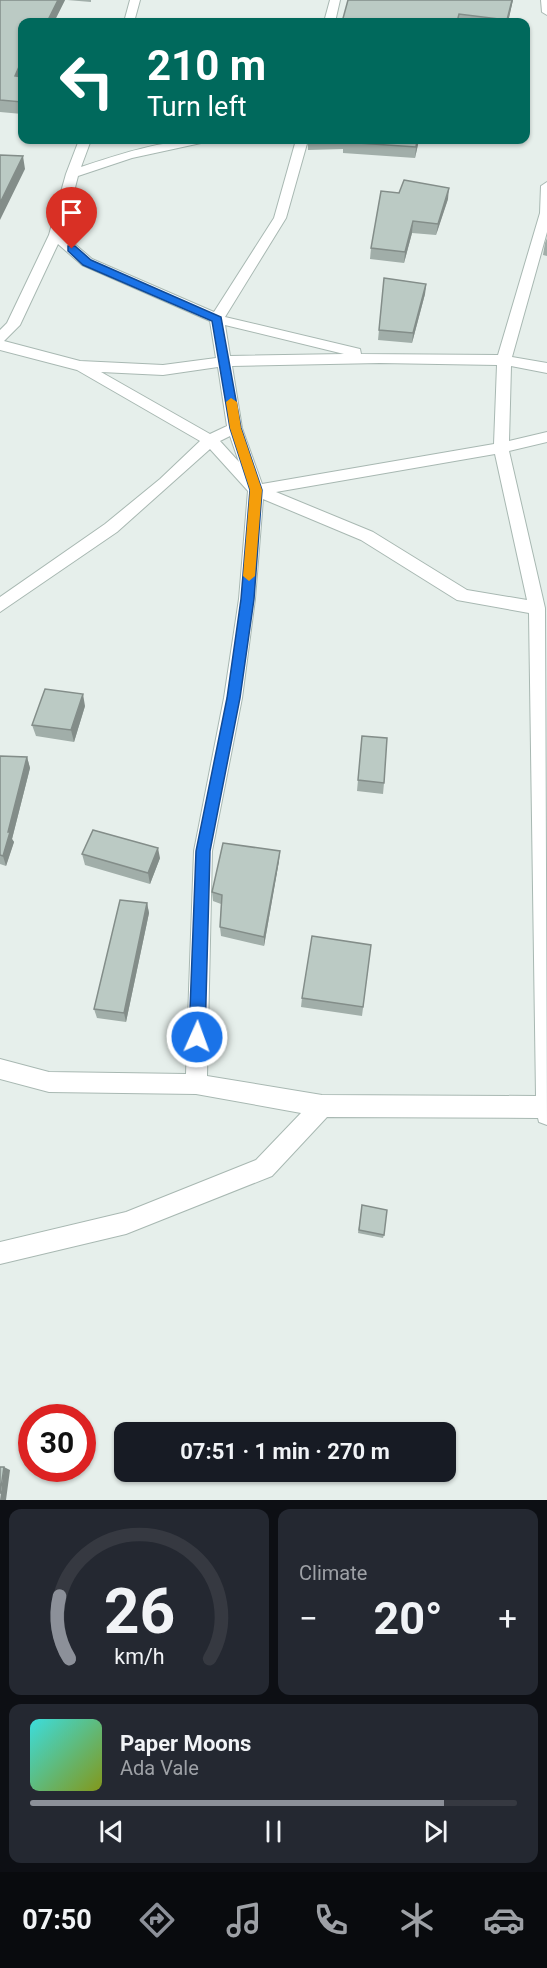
<!DOCTYPE html>
<html lang="en">
<head>
<meta charset="utf-8">
<style>
  body { margin:0; font-family:Roboto,sans-serif; background:#242831; color:#f1f3f6; height:100vh; display:flex; flex-direction:column; font-size:22px; white-space:nowrap }
  * { box-sizing:border-box; margin:0 }
  p { font-size:20px; color:#9ea1a6 }
  .icon { flex:none; width:33px; height:33px; fill:none; stroke:currentColor; stroke-width:2; stroke-linecap:round; stroke-linejoin:round }
  .map { position:relative; height:1500px; overflow:hidden }
  .sheet { display:flex; flex-direction:column; gap:9px; padding:9px; background:#0d0f14; flex:1 }
  .sheet>* { flex:none }
  .banner { position:absolute; left:18px; top:18px; width:512px; height:126px; border-radius:12px; box-shadow:0 2px 4px #0004; background:#00695c; color:#fff; overflow:hidden }
  .speed { position:absolute; left:18px; top:1404px; display:flex; gap:12px; font-size:30px; font-weight:700; text-align:center }
  .speed>* { display:grid; place-content:center; width:78px; height:78px; border-radius:50%; background:#171b24; box-shadow:0 2px 4px #0004; line-height:1 }
  .speed .limit { border:9px solid #d22; background:#fff; color:#111 }
  .pin { position:absolute; display:grid; place-items:center; width:51px; height:51px; color:#fff; margin:-62px -26px; border-radius:50% 50% 50% 0; rotate:-45deg; box-shadow:0 0 6px #0007 }
  .pin .icon { rotate:45deg }
  .me { position:absolute; width:66px; margin:-33px; rotate:2deg; stroke-linejoin:round; filter:drop-shadow(0 0 4px #0008) }
  .turn { display:flex; align-items:center; gap:21px; height:126px; padding:0 30px; font-size:27px }
  .turn .icon { width:78px; height:78px; stroke-width:2.5 }
  .turn b { display:block; font-size:42px; line-height:51px }
  .big { font-size:45px; font-weight:700; line-height:1.1 }
  .sheet .widget { flex:1; display:flex; flex-direction:column; justify-content:center; gap:9px; min-width:0; padding:0 21px; border-radius:12px; background:#242831 }
  .sheet .dial { align-items:center; gap:0 }
  .dial svg { height:156px; overflow:visible; fill:none; stroke:#363941; stroke-width:7; stroke-linecap:round; text-anchor:middle }
  .dial text { fill:#f1f3f6; stroke:none }
  .song { display:flex; align-items:center; gap:18px }
  .cover { width:72px; height:72px; border-radius:9px; background:linear-gradient(135deg,hsl(180 70% 55%),hsl(70 70% 35%)) }
  .played { height:6px; border-radius:3px; background:linear-gradient(90deg,#8c9099 85%,#363941 85%) }
  .keys { display:flex; justify-content:space-around; direction:ltr }
  .heat { display:flex; justify-content:space-between; align-items:center; font-size:33px; direction:ltr }
  .sheet .tiles { flex:1; display:grid; gap:9px; grid-template-columns:1fr 1fr }
  .widget:last-child { grid-column:span 2 }
  .trip { position:absolute; left:114px; top:1422px; width:342px; height:60px; border-radius:12px; background:#171b24; box-shadow:0 2px 4px #0004; font-weight:700; line-height:60px; text-align:center }
  .dock { display:flex; height:96px; justify-content:space-around; align-items:center; background:#090b0e; color:#9ea1a6 }
  .dock .icon { width:42px; height:42px }
  .dock .active { color:#8c9099 }
  .dock b { font-size:27px; color:#f1f3f6 }
  .map>svg:first-child { display:block }
</style>
</head>
<body>
<div class="map">
<svg width="547" height="1500" viewBox="0 0 547 1500">
  <rect width="100%" height="100%" fill="#e6efeb"/>
  <g fill="none" stroke-linecap="round" stroke-linejoin="round">
    <g stroke="#a8b8b2" stroke-width="2">
      <path id="street" d="M130,0H140L134,22H124Z
        M330,0H340L335,22H324Z
        M541,0H547V15L542,12Z
        M79,140H91L81,167C120,154 162,140 203,140L201,143L132,158L78,176L63,234L92,259L214,312L274,218L296,140H308L286,218L225,317L360,349L361,354L498,355L540,213L541,186L547,182V232L512,357L547,363V373L511,366L509,441L547,432V442L509,451L545,608L547,1125L539,1122L538,1118L327,1117L272,1176L126,1234L0,1264V1242L126,1212L256,1160L301,1113L196,1094L49,1092L0,1079V1059L49,1072L186,1074L194,851L224,698L239,599L248,491L210,449L117,532L0,612V597L105,524L160,479L200,441L77,370L0,350V330L7,323L49,235L66,174ZM58,244L82,265L210,321L216,358L163,365L80,361L4,341L20,325ZM225,325L344,354L230,356ZM380,363L497,365L494,444L262,484L242,428L232,366ZM218,367L227,426L210,434L101,372L163,375ZM230,436L239,462L220,441ZM495,454L527,600L467,590L373,532L276,492ZM263,499L361,540L457,600L529,613L536,1096L322,1095L207,1076L212,851L242,698L255,599Z"/>
    </g>
    <use href="#street" fill="#fff" fill-rule="evenodd"/>
  </g>
  <path fill="#a1aea9" d="M0,0H65L54,22H22V114L0,112Z
    M67,0H91V2Z
    M513,0L508,22H342Z
    M308,140H419L415,158L343,153V149L308,150Z
    M448,199L436,235L412,233L404,263L370,259L371,248Z
    M547,238V256L543,255L545,243Z
    M384,278L426,284L425,294L412,343L378,340Z
    M85,706L74,742L36,736L32,725Z
    M362,736L384,783L383,794L357,791Z
    M0,756L27,757L30,768L12,839L14,842L6,866L0,864Z
    M82,854L160,858L150,884L85,865Z
    M279,861L264,946L221,936L220,927L221,904L213,901L212,892Z
    M147,903L149,913L126,1022L97,1018L94,1009Z
    M371,945L362,1016L301,1007L302,998Z
    M362,1205L384,1235L383,1238L358,1233Z"/>
  <path fill="#838d89" d="M58,0H65L54,22H47Z
    M512,0H513L508,22H507Z
    M22,60V77L15,76Z
    M417,140H419L415,158L416,147Z
    M23,156L25,169L0,220V203Z
    M449,188L448,199L436,235L438,224Z
    M413,221L412,233L404,263L405,252Z
    M426,284L425,294L412,343L413,333Z
    M83,694L85,706L74,742L71,730Z
    M27,757L30,768L12,839L14,842L6,866L3,856L8,832Z
    M158,848L160,858L150,884L148,873Z
    M280,851L279,861L264,946V937Z
    M147,903L149,913L126,1022L124,1013Z
    M4,1467L10,1470L6,1500H0Z"/>
  <path fill="#bbcac4" stroke="#838d89" stroke-width="1.5" d="M0,0H58L47,22H22V60L15,76L22,77V102L0,100Z
    M348,0H512L507,20L459,14L457,22H342Z
    M344,140H417L416,147L344,142Z
    M0,155L23,156L0,203Z
    M404,180L449,188L438,224L413,221L405,252L371,248L381,191L399,193Z
    M384,278L426,284L413,333L379,330Z
    M45,689L83,694L71,730L32,725Z
    M362,736L387,738L384,783L358,780Z
    M0,756L27,757L8,832H10L3,856L0,855Z
    M93,830L158,848L148,873L82,854Z
    M223,843L280,851L264,937L220,927L222,895L212,892Z
    M120,900L147,903L124,1013L94,1009Z
    M312,936L371,945L363,1007L302,998Z
    M362,1205L387,1210L384,1235L359,1230Z
    M0,1467H4L0,1494Z"/>
  <path fill="#1a73e8" stroke="#114b97" stroke-width="1.5" d="M68,246H75L91,260L221,317L241,428L262,490L254,599L240,698L210,851L205,1037L203,1043L197,1045L191,1043L189,1037L196,851L227,698L241,599L250,490L230,428L212,321L83,265L68,251Z"/>
  <path fill="#f59e0b" d="M231,398L237,402L241,428L262,490L255,576L249,581L243,576L250,490L230,428L226,402Z"/>
</svg>
<div class="speed"><div class="limit">30</div></div>
<div class="pin" style="left:72px;top:249px;background:#d93025"><svg class="icon" aria-label="arrive" viewBox="0 0 24 24"><path d="M6 21V4h12l-3 4 3 4H6"/></svg></div>
<svg class="me" style="left:197px;top:1037px" viewBox="-20 -20 40 40"><circle r="17" fill="#1a73e8" stroke="#fff" stroke-width="3"/><path d="M0-11L8 9 0 5-8 9z" fill="#fff"/></svg>
<div class="trip">07:51 · 1 min · 270 m</div>
<div class="banner">
<div class="turn"><svg class="icon" aria-label="left" viewBox="0 0 24 24"><path d="M17 20v-9H6M10 6l-5 5 5 5"/></svg><div><b>210 m</b>Turn left</div></div>
</div>
</div>
<section class="sheet">
<div class="tiles">
<div class="widget dial"><svg viewBox="0 0 100 80">
<path d="M14 69A42 42 0 1 1 86 69"/>
<path d="M14 69A42 42 0 0 1 9 37" stroke="#8c9099"/>
<text x="50" y="56" font-size="32" font-weight="700">26</text>
<text x="50" y="72" font-size="11">km/h</text>
</svg></div>
<div class="widget"><p>Climate</p>
<div class="heat"><a>−</a><b class="big">20°</b><a>+</a></div>
</div>
<div class="widget">
<div class="song"><i class="cover"></i><div><b>Paper Moons</b><p>Ada Vale</p></div></div>
<div class="played"></div>
<div class="keys"><svg class="icon" aria-label="previous" viewBox="0 0 24 24"><path d="M18 5L8 12l10 7zM5 5v14"/></svg><svg class="icon" aria-label="pause" viewBox="0 0 24 24"><path d="M8 5v14M16 5v14"/></svg><svg class="icon" aria-label="next" viewBox="0 0 24 24"><path d="M6 5l10 7-10 7zM19 5v14"/></svg></div>
</div>
</div>
</section>
<nav class="dock">
<b>07:50</b>
<svg class="icon active" aria-label="directions" viewBox="0 0 24 24"><path d="M12 3l9 9-9 9-9-9zM9 14v-3h6M13 9l2 2-2 2"/></svg>
<svg class="icon" aria-label="music" viewBox="0 0 24 24"><path d="M9 18V5l10-2v13"/><circle cx="6" cy="18" r="3"/><circle cx="16" cy="16" r="3"/></svg>
<svg class="icon" aria-label="phone" viewBox="0 0 24 24"><path d="M5 4h4l2 5-3 2q2 4 5 5l2-3 5 2v4C11 20 4 13 5 4z"/></svg>
<svg class="icon" aria-label="climate" viewBox="0 0 24 24"><path d="M12 3v18M4 7l16 10M4 17L20 7"/></svg>
<svg class="icon" aria-label="car" viewBox="0 0 24 24"><path d="M5 17H2v-5l4-1 3-4h7l3 4 3 1v5h-3M9 17h6M6 11h13"/><circle cx="7" cy="17" r="2"/><circle cx="17" cy="17" r="2"/></svg>
</nav>
</body>
</html>
